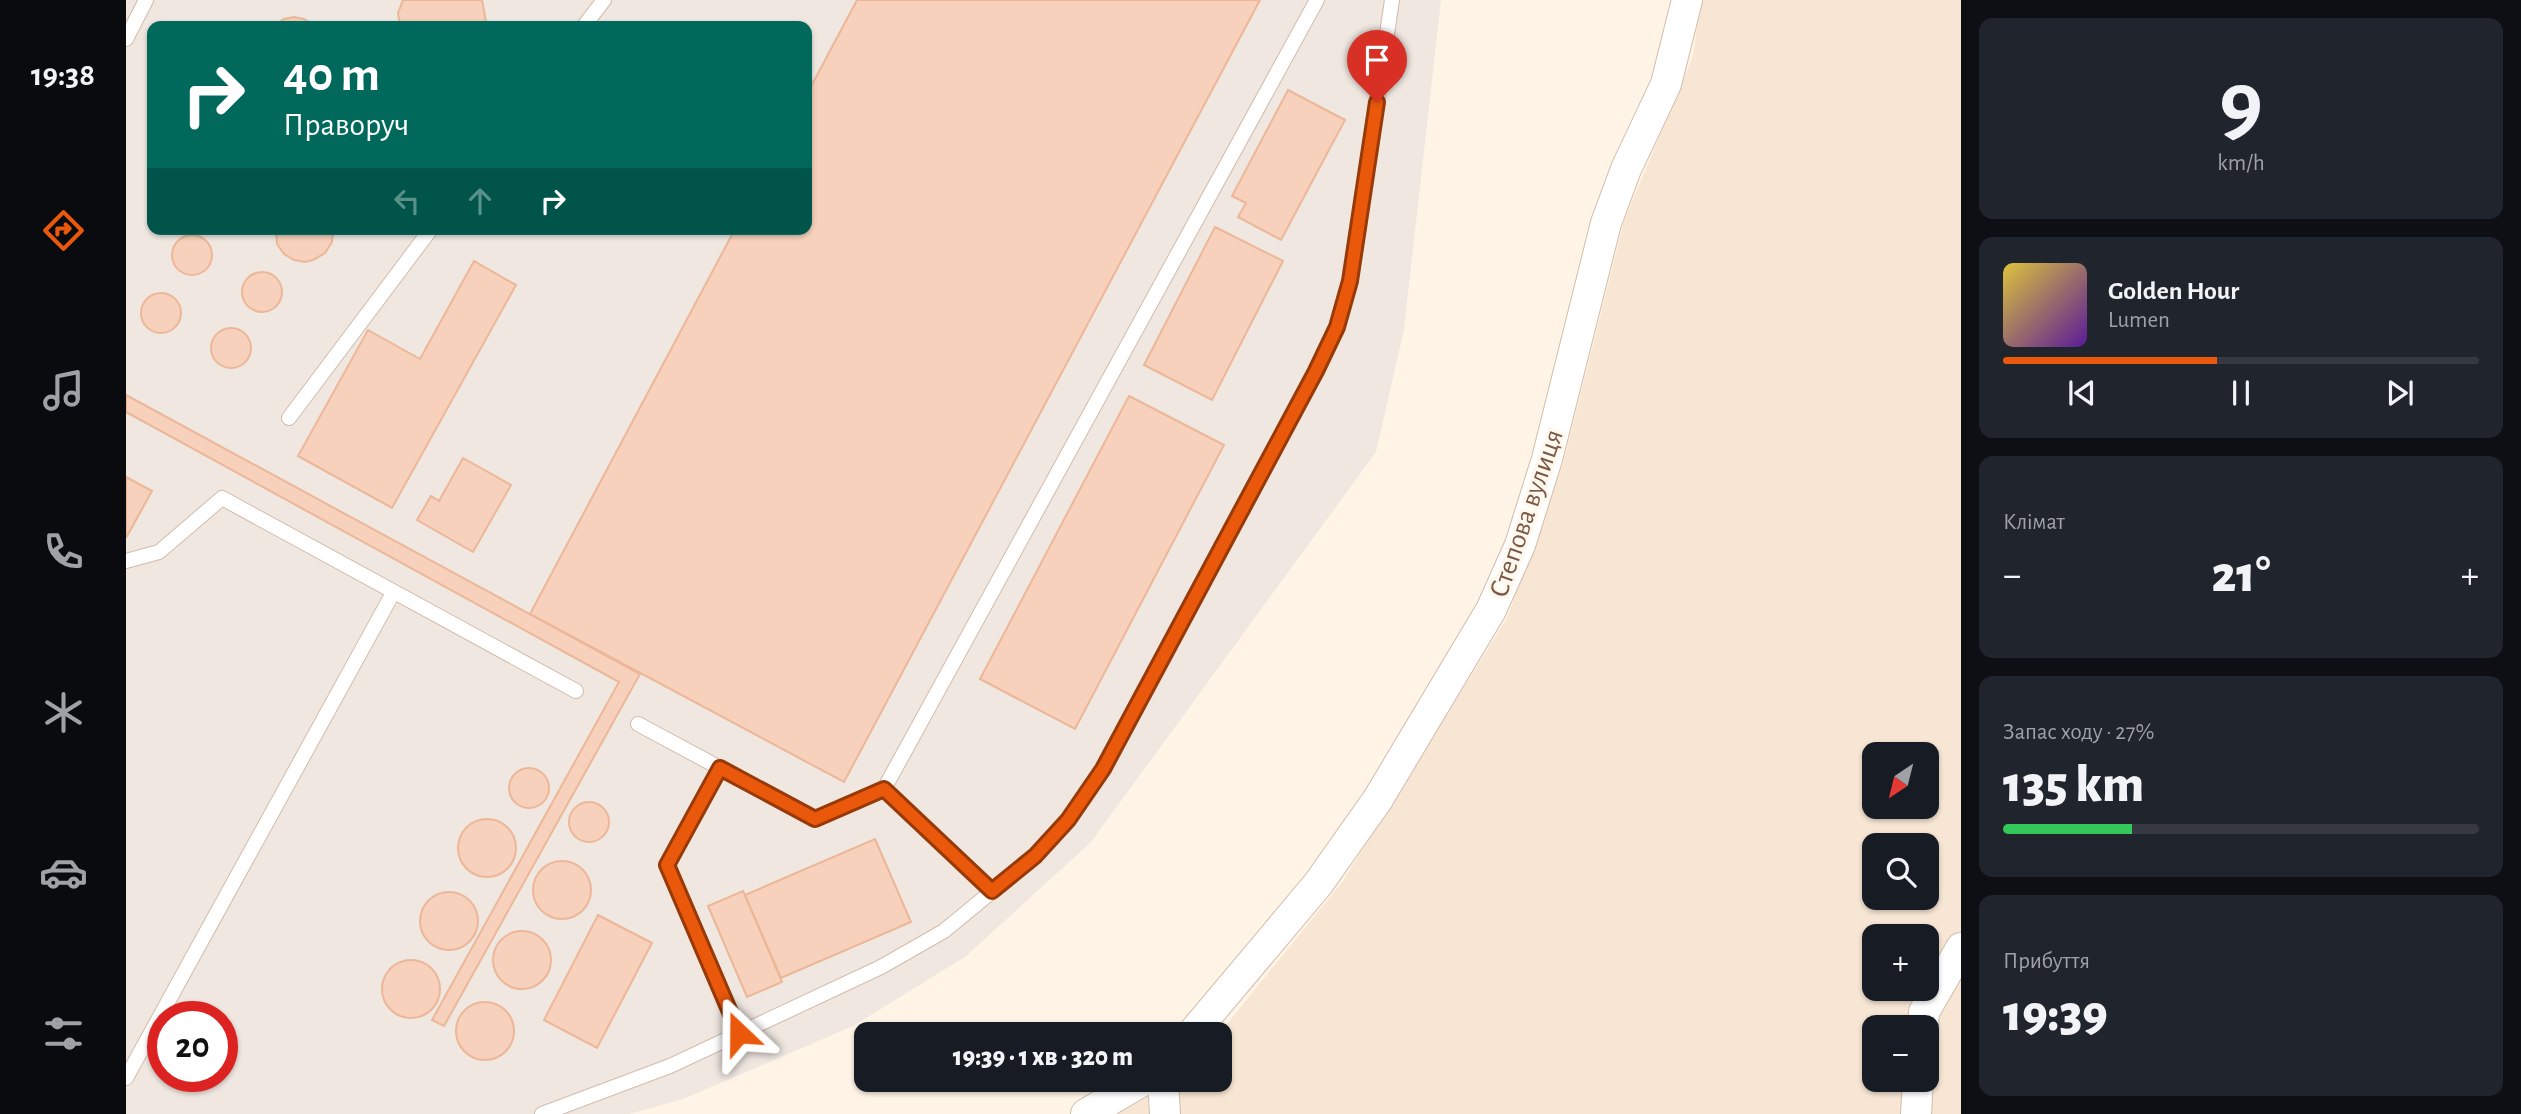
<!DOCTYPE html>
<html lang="uk">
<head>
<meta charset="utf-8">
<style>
  body { margin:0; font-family:"Alegreya Sans",sans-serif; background:#20242c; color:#f1f3f6; height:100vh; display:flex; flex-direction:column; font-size:26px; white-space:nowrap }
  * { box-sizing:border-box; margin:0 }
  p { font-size:23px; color:#9ea1a6 }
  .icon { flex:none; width:38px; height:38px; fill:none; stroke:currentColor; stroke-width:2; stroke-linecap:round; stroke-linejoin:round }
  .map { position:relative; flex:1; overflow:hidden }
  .sheet { display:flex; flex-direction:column; gap:18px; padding:18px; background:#0d0f14; width:560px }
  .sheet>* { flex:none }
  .banner { position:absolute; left:21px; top:21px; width:665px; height:214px; border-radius:14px; box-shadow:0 2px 5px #0004; background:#00695c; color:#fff; overflow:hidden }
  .needle { width:46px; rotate:215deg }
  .controls { position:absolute; left:1736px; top:742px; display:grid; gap:14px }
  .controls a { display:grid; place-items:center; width:77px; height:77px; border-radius:14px; background:#171b24; box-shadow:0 2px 5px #0004; font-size:35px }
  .speed { position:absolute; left:21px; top:1001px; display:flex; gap:14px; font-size:35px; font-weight:700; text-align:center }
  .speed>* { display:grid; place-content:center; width:91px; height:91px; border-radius:50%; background:#171b24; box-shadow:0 2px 5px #0004; line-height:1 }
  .speed .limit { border:10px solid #d22; background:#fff; color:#111 }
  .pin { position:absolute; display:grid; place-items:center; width:60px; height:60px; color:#fff; margin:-72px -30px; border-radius:50% 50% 50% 0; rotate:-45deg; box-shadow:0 0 7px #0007 }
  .pin .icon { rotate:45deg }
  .me { position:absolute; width:77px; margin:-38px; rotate:337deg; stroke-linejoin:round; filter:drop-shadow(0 0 5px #0008) }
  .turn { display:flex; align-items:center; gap:24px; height:147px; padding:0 21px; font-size:32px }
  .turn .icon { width:91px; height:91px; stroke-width:2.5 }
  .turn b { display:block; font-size:49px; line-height:60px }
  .lanes { display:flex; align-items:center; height:66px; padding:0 21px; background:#0003; justify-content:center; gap:35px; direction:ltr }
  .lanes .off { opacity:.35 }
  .big { font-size:52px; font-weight:800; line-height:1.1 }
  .sheet .card { flex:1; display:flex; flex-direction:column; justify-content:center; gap:10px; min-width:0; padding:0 24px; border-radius:14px; background:#20242c }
  .sheet .dial { align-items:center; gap:0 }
  .dial b { font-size:91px; line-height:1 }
  .song { display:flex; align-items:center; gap:21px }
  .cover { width:84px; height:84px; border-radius:10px; background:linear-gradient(135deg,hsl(50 70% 55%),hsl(270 70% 35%)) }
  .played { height:7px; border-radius:4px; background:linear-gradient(90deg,#ea580c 45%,#363941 45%) }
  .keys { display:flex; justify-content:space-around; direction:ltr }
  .heat { display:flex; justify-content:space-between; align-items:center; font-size:38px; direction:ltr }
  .charge { height:10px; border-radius:5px; background:linear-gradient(90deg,#34c759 27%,#363941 0) }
  .trip { position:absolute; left:728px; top:1022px; width:378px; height:70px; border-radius:14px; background:#171b24; box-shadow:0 2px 5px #0004; font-weight:800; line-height:70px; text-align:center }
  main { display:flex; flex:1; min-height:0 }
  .dock { display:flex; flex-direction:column; width:126px; justify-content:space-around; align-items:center; background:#090b0e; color:#9ea1a6 }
  .dock .icon { width:49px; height:49px }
  .dock .selected { color:#ea580c }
  .dock b { font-size:32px; color:#f1f3f6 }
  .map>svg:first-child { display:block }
</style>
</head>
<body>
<main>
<nav class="dock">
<b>19:38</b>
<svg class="icon selected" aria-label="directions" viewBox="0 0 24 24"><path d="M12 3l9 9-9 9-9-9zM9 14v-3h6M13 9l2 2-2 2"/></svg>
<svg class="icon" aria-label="music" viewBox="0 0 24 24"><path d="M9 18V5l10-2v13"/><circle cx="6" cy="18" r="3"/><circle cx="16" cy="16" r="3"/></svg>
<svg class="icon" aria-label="phone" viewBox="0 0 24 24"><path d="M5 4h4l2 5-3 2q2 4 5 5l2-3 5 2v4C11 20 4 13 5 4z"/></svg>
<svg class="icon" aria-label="climate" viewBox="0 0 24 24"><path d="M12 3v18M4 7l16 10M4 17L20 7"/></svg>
<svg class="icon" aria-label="car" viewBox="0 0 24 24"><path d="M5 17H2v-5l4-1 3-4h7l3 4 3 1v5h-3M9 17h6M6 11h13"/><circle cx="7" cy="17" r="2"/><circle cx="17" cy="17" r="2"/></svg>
<svg class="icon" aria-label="filters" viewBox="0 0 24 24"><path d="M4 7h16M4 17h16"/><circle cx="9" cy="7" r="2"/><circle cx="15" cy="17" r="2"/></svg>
</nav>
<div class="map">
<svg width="1835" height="1114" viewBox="0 0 1835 1114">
  <rect width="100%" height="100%" fill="#fff4e6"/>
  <path fill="#f7e6d4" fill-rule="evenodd" d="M1575,0H1835V1114H989L1054,1080H1094L1093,1034L1217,881L1381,618L1437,464L1498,221L1567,56ZM1748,754H1801V807H1748ZM1748,845H1801V898H1748ZM1748,936H1801V989H1748ZM1748,1027H1801V1080H1748Z"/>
  <path fill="#efe7e0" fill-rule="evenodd" d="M0,0H1315L1278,329L1250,452L965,842L839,957L727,1026L557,1099L503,1114H0ZM26,26H681V229H26ZM37,1017H96V1076H37Z"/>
  <path fill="#f7d1bb" stroke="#ecb799" stroke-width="2" d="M277,0H356L360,22L359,26H274L272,13Z
    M731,0H1134L718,782L404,614L609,229H681V94Z
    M168,17L178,19L189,26H148L158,19Z
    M1162,90L1219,120L1155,240L1112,217L1120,203L1106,196Z
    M1089,227L1157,261L1086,400L1018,365Z
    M150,229H206L207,233L206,242L199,253L187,260L179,262L168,260L158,254L151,244Z
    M46 255a20 20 0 1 1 40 0a20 20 0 1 1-40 0Z
    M348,261L390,285L266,508L172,456L242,330L294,359Z
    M116 292a20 20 0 1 1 40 0a20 20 0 1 1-40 0Z
    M15 313a20 20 0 1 1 40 0a20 20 0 1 1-40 0Z
    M85 348a20 20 0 1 1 40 0a20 20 0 1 1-40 0Z
    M0,395L514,674L318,1026L306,1020L493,682L0,412Z
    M1003,396L1098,445L949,729L854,679Z
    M337,458L385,485L347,552L291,520L305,496L313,501Z
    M0,477L26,491L0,538Z
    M383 788a20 20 0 1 1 40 0a20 20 0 1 1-40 0Z
    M443 822a20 20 0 1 1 40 0a20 20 0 1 1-40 0Z
    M332 848a29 29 0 1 1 58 0a29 29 0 1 1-58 0Z
    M749,839L785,922L655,978L619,895Z
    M407 890a29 29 0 1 1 58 0a29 29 0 1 1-58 0Z
    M617,891L656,982L621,997L582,906Z
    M294 921a29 29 0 1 1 58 0a29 29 0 1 1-58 0Z
    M472,915L526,943L471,1048L418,1020Z
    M367 960a29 29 0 1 1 58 0a29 29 0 1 1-58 0Z
    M256 989a29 29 0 1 1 58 0a29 29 0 1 1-58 0Z
    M330 1031a29 29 0 1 1 58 0a29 29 0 1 1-58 0Z"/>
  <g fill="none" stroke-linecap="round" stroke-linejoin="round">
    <g stroke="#d3bbaa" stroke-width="16">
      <path id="service" d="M458,26L478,0
        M0,39L20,0
        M163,418L305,229
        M0,561L33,552L96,498L450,691
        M512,724L689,819L758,789L1191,0
        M594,768L541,865L613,1033
        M758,789L866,891
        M0,1078L267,593
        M416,1114L544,1066L755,967L818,931L909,856L942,820L977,769L1190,371L1211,327L1224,281L1266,0"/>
    </g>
    <g stroke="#d3bbaa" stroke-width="32">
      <path id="minor" d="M1797,1027L1798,1012L1835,948
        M1066,1034L1192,884L1252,799L1365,610L1394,545L1421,459L1480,223L1500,169L1540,84L1561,0
        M1037,1080L1039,1114
        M960,1114L1018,1080
        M1790,1114L1792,1080"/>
    </g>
    <use href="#service" stroke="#fff" stroke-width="14"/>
    <use href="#minor" stroke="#fff" stroke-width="30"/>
  </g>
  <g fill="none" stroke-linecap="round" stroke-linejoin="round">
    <g stroke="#983908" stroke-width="18">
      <path id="route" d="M613,1033L541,865L594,768L689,819L758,789L866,891L909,856L942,820L977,769L1190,371L1211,327L1224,281L1251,102"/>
    </g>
    <use href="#route" stroke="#ea580c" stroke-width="12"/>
  </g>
  <g text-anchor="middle" stroke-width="7" stroke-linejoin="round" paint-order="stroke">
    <g font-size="28" fill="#7c5947" stroke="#fff8ef">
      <text transform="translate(1399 513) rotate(-71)" y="10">Степова вулиця</text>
    </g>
  </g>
</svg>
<div class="controls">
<a><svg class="needle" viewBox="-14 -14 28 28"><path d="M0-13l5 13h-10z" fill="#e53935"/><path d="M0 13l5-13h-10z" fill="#9ea1a6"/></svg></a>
<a><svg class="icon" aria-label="search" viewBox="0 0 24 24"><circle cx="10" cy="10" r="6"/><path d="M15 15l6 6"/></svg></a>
<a>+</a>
<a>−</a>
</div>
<div class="speed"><div class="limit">20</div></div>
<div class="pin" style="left:1251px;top:102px;background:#d93025"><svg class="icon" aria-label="arrive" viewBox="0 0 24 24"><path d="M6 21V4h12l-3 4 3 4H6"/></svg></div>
<svg class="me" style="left:613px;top:1033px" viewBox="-20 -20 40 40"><path d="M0-17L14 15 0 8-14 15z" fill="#ea580c" stroke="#fff" stroke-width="4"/></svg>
<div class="trip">19:39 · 1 хв · 320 m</div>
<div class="banner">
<div class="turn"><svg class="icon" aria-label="right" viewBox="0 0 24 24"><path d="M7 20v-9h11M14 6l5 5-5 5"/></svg><div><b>40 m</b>Праворуч</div></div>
<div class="lanes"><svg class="icon off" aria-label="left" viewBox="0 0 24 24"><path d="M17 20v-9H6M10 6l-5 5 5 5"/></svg><svg class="icon off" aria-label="ahead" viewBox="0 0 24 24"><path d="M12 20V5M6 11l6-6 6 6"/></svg><svg class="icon" aria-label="right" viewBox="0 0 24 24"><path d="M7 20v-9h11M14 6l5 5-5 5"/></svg></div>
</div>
</div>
<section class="sheet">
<div class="card dial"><b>9</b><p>km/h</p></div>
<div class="card">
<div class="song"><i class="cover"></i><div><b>Golden Hour</b><p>Lumen</p></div></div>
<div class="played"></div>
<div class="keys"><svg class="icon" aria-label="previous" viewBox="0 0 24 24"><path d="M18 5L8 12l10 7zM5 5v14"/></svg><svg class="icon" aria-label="pause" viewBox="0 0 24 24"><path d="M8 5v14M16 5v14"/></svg><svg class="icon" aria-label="next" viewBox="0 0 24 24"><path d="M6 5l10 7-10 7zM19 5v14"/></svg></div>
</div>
<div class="card"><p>Клімат</p>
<div class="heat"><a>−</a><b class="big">21°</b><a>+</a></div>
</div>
<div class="card"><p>Запас ходу · 27%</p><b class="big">135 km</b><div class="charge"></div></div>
<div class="card"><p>Прибуття</p><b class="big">19:39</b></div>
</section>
</main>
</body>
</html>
